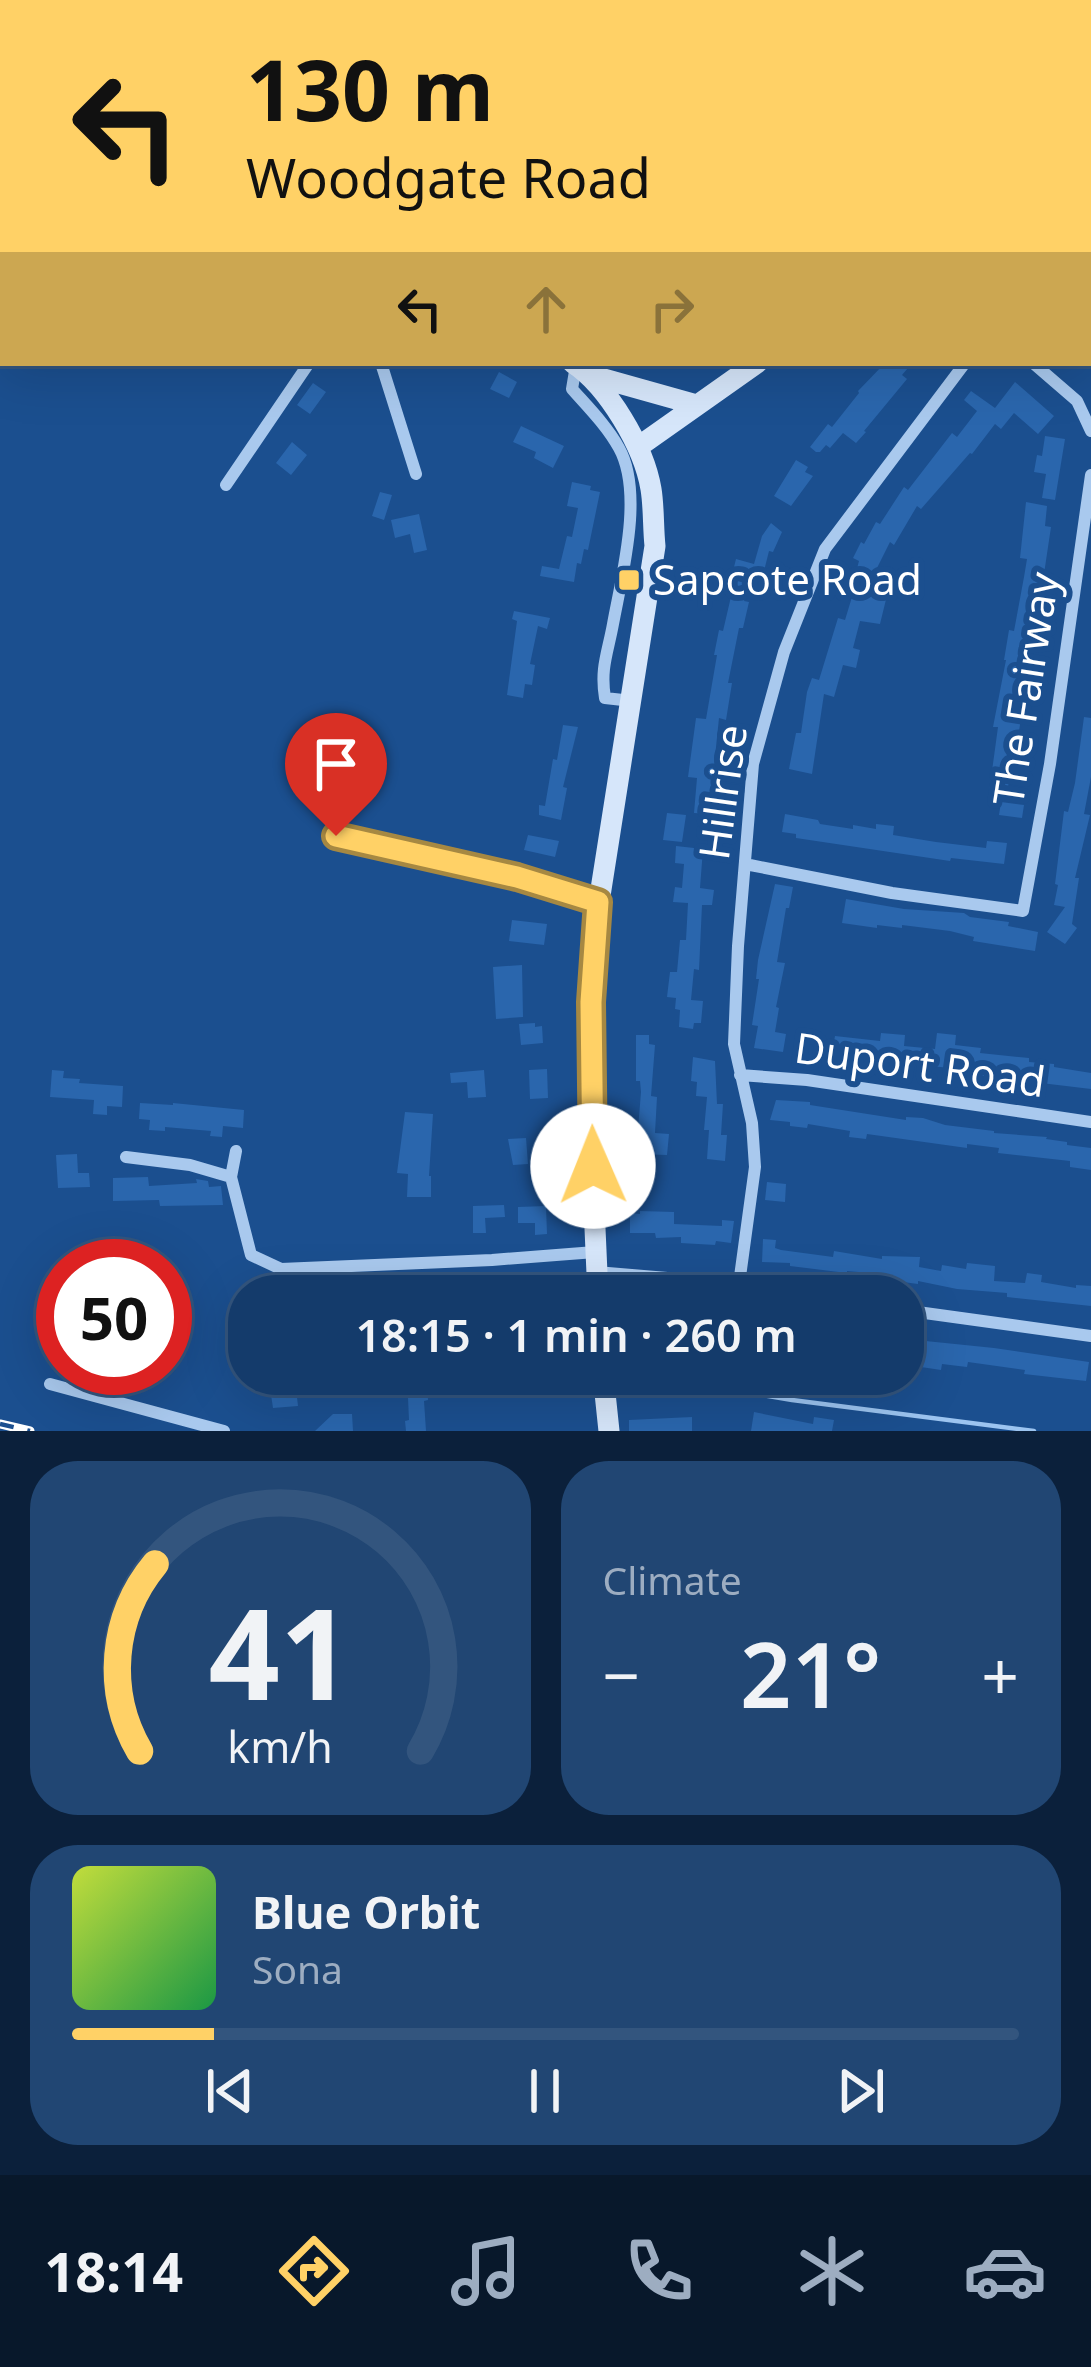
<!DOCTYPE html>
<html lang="en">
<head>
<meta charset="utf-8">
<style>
  body { margin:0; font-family:"Noto Sans",sans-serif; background:#214673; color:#f1f3f6; height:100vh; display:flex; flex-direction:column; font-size:45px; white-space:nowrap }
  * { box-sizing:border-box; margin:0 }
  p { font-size:39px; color:#9dadc1 }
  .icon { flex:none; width:66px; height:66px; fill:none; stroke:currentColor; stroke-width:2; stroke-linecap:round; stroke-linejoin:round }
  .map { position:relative; height:1431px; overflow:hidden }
  .drawer { display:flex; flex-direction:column; gap:30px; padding:30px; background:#0b203b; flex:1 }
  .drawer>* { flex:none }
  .banner { position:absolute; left:0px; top:0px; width:1092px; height:366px; box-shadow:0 12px 48px #0002,0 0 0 3px #33557e; background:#ffd166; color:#111; overflow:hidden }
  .speed { position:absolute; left:36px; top:1239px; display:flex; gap:24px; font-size:60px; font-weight:700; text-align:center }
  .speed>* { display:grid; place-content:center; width:156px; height:156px; border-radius:50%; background:#143b6b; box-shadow:0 12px 48px #0002,0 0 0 3px #33557e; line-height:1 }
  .speed .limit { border:18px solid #d22; background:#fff; color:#111 }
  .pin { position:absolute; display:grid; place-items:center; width:102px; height:102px; color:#fff; margin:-123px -51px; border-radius:50% 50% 50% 0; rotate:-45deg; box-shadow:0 0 12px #0007 }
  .pin .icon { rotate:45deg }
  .me { position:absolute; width:132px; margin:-66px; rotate:359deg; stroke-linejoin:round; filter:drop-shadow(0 0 9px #0008) }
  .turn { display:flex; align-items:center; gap:42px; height:252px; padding:0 48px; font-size:54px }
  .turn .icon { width:156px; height:156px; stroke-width:2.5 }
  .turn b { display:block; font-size:84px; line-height:102px }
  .lanes { display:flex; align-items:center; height:114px; padding:0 48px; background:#0003; justify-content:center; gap:60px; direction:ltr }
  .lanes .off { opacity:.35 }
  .big { font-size:90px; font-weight:600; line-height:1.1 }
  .drawer .tile { flex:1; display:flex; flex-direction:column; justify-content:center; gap:18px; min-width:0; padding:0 42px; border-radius:48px; background:#214673 }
  .drawer .dial { align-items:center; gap:0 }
  .dial svg { height:312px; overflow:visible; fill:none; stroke:#33557e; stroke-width:7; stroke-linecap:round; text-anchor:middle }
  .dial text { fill:#f1f3f6; stroke:none }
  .song { display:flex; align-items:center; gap:36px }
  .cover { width:144px; height:144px; border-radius:18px; background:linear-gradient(135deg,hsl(70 70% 55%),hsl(140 70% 35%)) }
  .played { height:12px; border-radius:6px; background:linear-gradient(90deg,#ffd166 15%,#33557e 15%) }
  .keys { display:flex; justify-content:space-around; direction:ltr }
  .heat { display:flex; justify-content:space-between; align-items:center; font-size:66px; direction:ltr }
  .drawer .tiles { flex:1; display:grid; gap:30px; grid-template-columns:1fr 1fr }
  .tile:last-child { grid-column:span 2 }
  .trip { position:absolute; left:228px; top:1275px; width:696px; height:120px; border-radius:48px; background:#143b6b; box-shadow:0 12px 48px #0002,0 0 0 3px #33557e; font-weight:600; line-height:120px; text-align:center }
  .menu { display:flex; height:192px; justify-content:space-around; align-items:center; background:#08182b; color:#9dadc1 }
  .menu .icon { width:84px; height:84px }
  .menu .selected { color:#ffd166 }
  .menu b { font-size:54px; color:#f1f3f6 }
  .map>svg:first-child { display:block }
</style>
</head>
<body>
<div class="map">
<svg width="1091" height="1431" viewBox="0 0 1091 1431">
  <rect width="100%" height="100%" fill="#1b4f8f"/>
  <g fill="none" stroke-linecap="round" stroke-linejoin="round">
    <path stroke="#9cc4f0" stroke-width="4.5" d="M662,1374L691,1383L792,1400L1034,1431
      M633,1377L653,1374"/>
  </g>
  <path fill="#2a66ad" d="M885,363H901L908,368L902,375L907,379L864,431L866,432L856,443L843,433L830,448L826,445L820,452H816L810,447L828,424L832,427L859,393L858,391Z
    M499,372L517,382L509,398L490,389Z
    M1015,382L1054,416L1038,434L1014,413L1001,429L995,424L972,454L970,453L921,509L917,506L894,545L890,542L876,570L892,575L880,624L860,621L853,648L860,650L856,668L843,665L834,697L824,694L812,774L789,769L796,733H801L807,692L812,678L819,680L838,618L845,620L852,597L862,600L868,579L855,576L859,561L853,558L861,542L864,544L876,522L880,524L904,487L908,490L952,433L957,437L977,411L964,400L971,391L995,408Z
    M313,383L326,392L310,414L297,405Z
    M521,426L564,446L553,468L534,458L536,452L513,442Z
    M1045,436L1065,439L1055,500L1042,498L1046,474L1034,472L1037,455L1042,456Z
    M292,442L307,455L291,475L276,463Z
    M796,460L808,467L805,472L813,476L791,506L774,496Z
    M572,482L591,486L590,490L600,492L588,550L584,549L581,564L577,563L574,582L540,576L542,566L559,569L567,536L572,537L578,508L567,506Z
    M380,492L392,495L384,520L372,516Z
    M1026,502L1047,506L1045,526L1051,527L1041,594L1038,593L1029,664H1025L1022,685L1026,686L1024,699L1019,731L1015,730L1007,796L989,793L998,727H993L1006,660H1004L1009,630L1014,631L1024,577L1027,559L1020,558Z
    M419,514L427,550L414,553L410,534L395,538L391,520Z
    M771,523L782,532L773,552L769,551L762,579L751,576L744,601L749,602L743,628H739L728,683H732L726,720L719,718L712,786L727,788L726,800L712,799L711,814L694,813L697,778L688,777L696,718L706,719L717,655H714L719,630L723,631L733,588L729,587L736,559L754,564L762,536Z
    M514,611L550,618L547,629L538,626L530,664L535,665L532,685L525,684L523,698L507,695L517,621L512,619Z
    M1084,717L1091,718V777L1084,814L1090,815L1075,878H1079L1072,924L1077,928L1065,944L1047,932L1065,907L1054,905L1058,885L1055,884L1064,811L1068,812L1075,783Z
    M563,725L578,727L563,787L567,788L561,820L539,815V805L545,806L553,759L557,760Z
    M1001,802L1024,805L1022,818L999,815Z
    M667,813L686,815L682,842L663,840Z
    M785,814L818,820L820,824L853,829V825L876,829V824L894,826L893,835L936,842L986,848L987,841L1007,843L1004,864L951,858L950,861L796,838V834L782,832Z
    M528,835L559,841L555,857L524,850Z
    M676,846L703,849L700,888L714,890L712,905H702L699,970L694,969L691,1000L703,1001L701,1023H694L693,1029L679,1027L680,1010L675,1009L676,998L667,997L670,972H677L680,940H686L688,903L673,902L675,887L682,888L684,864L675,863Z
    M775,884L793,887L789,908H786L777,962L785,963L776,1007L779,1008L775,1032L786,1034L783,1052L754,1048L758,1026L752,1025L759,979H756L758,960Z
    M846,899L904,909L964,913L970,917L1009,922L1008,926L1038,932L1035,951L973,941L974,937L950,931L902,925V928L877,925V928L842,923Z
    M512,920L547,924L544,945L509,941Z
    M522,965L523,1017L496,1019L493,967Z
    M535,1023V1027L542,1026L543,1043L521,1045L519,1024Z
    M881,1033L905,1035L904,1046L935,1049L937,1033L956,1035L955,1045L981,1048L980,1053L1029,1058V1062L1054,1064V1067L1091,1073V1089L959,1073L960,1069L842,1057L843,1054L832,1053L835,1036L880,1041Z
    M636,1035H649V1044L655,1045L651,1096L657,1097L655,1133L669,1134L667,1155L636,1154L641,1092L640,1081H636Z
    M693,1057L715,1061L717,1104H723L721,1135H727L725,1161L707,1159L709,1130H704L707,1097L696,1096L697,1082L691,1081Z
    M547,1069L548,1098L530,1099L529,1070Z
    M52,1070L64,1071L63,1078L80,1079L79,1083L123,1086L122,1107L107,1106V1115L93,1114L94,1100L50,1097Z
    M484,1070L486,1097L468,1098L467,1082L451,1083L450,1073Z
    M776,1100L810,1102V1105L906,1120V1117L923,1118L945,1125L994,1131V1133L1047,1137L1046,1139L1067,1142V1145L1091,1148V1170L1070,1167V1161L998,1153L999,1148L967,1144V1148L867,1134L866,1139L849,1137L850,1131L808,1124L807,1128L790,1126V1122L770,1120Z
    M140,1103L173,1105V1103L244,1110L243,1128L223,1126L222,1137L210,1136L211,1131L165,1127V1131L149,1130L150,1120L139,1119Z
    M405,1112L433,1114L429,1176H431V1197H407L408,1174L397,1173Z
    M526,1138L528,1164L513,1165L508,1139Z
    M77,1154L78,1173H89L90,1187L58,1188L56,1155Z
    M148,1177L149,1186L197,1183L196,1179L208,1181L209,1187L221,1186L223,1205L160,1206L159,1200L113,1201V1178Z
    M767,1182L786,1184L785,1202L765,1200Z
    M504,1205L505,1217L485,1218L486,1233H473V1206Z
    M546,1206L547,1234L535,1235V1223H518V1207Z
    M640,1211L674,1212V1224L722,1226V1220L734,1221L731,1243L716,1241L715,1245L681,1243V1237L656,1238L655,1233H630V1213L640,1214Z
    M763,1239L776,1240L775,1248L781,1250L833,1257L834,1251L882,1259V1256L920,1257L919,1267L941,1271L942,1265L966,1269L967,1263L995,1266L994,1281L1025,1283L1027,1273L1042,1275L1041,1282L1076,1288V1285L1091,1286V1306L1007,1297V1293L957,1289L918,1281V1284L888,1280V1276L881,1274L847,1271V1273L790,1266V1263L762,1262Z
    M906,1339L994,1348L1089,1362L1086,1381L1024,1374L1025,1370L968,1362L967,1367L942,1364L941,1370L921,1367L922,1363L903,1360Z
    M320,1374H388V1381L305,1390L304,1375Z
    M427,1375L428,1400L424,1401L426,1431H406L405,1421L409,1420L407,1376Z
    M281,1387V1391L296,1389L298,1406L273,1408L270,1388Z
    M754,1412L813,1424L814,1417L834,1420L832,1431H751Z
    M333,1414H352L353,1431H315Z
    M692,1417V1431H629V1420Z"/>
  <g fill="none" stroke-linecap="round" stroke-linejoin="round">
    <path stroke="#a9c9ee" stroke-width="12" d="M707,0L711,3
      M685,3L687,0
      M381,363L416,474
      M1033,363L1077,401L1091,431
      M576,365L572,389C588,407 607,426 619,448C644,493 622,575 613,624C608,652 600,668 605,698L632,701
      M226,485L309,363
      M336,836L517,877L599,902
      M745,864L892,893L1023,911L1050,764L1091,475
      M740,1075L807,1080L1091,1122
      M236,1151L231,1177L251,1255L281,1269L492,1260L595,1252
      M126,1157L190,1165L231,1177
      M296,1269L299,1296
      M596,1272L739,1284L810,1296
      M739,1284L755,1167L752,1123L734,1044L738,946L753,764L784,652L825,549L965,363
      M903,1310L1091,1336
      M50,1384L224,1431"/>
    <path stroke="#d6e6fa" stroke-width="21" d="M257,0L259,3
      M1089,77L1091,75
      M573,363C608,386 644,447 651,489C654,507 653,527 655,546L599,902L591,1002L594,1206L598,1296
      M590,375L697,405
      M638,447L757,363
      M603,1374L609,1431"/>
    <g stroke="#fff" stroke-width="9">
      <path id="rail" d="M0,1424L30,1431"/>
    </g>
    <use href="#rail" stroke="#1b4f8f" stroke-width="4.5" stroke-dasharray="14" stroke-linecap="butt"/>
  </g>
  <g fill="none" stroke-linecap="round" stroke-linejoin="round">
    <g stroke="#a68842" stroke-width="30">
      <path id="route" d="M336,836L517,877L598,902L591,1002L593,1166"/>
    </g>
    <use href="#route" stroke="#ffd166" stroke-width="21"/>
  </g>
  <rect fill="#ffd166" stroke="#1b4f8f" stroke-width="4.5" x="617" y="568" width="24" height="24" rx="6"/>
  <g text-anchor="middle" stroke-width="12" stroke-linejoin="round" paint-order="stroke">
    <g font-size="42" fill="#fff" stroke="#1b4f8f" text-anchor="start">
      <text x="653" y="595">Sapcote Road</text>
    </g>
    <g font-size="42" fill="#fff" stroke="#1b4f8f">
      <text transform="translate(1026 689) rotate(-81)" y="15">The Fairway</text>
      <text transform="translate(723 792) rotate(-82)" y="15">Hillrise</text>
      <text transform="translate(920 1065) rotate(8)" y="15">Duport Road</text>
    </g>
  </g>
</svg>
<div class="speed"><div class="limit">50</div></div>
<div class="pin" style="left:336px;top:836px;background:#d93025"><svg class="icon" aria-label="arrive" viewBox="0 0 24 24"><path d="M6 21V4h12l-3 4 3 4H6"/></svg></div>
<svg class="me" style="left:593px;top:1166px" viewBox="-20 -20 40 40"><circle r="19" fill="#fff"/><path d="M0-13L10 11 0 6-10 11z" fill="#ffd166"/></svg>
<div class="trip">18:15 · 1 min · 260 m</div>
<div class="banner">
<div class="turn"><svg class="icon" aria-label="left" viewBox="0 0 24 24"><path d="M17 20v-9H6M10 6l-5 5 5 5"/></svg><div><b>130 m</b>Woodgate Road</div></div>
<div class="lanes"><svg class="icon" aria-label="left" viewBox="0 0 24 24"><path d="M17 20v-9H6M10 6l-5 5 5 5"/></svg><svg class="icon off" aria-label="ahead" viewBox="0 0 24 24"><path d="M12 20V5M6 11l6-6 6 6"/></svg><svg class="icon off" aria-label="right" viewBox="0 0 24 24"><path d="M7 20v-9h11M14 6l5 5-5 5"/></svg></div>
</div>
</div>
<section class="drawer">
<div class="tiles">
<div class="tile dial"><svg viewBox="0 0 100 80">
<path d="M14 69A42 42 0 1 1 86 69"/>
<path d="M14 69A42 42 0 0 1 18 21" stroke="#ffd166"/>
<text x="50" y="56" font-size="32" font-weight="700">41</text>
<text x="50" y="72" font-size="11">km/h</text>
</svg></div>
<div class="tile"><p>Climate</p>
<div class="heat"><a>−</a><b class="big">21°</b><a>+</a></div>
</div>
<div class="tile">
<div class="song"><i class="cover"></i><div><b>Blue Orbit</b><p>Sona</p></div></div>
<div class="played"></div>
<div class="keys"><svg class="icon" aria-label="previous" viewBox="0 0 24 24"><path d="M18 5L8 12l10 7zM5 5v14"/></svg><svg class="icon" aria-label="pause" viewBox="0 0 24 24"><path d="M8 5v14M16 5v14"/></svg><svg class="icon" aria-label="next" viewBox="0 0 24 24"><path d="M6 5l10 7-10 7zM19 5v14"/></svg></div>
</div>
</div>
</section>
<nav class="menu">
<b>18:14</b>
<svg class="icon selected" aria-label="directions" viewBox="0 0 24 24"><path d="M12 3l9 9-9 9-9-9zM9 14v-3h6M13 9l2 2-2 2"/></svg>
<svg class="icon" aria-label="music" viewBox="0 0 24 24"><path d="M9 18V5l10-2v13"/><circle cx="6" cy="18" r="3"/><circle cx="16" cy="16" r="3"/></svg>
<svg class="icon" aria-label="phone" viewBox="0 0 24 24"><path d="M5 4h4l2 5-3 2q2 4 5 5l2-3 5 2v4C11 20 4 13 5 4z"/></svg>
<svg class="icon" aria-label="climate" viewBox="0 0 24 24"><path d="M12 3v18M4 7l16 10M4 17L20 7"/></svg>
<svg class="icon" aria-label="car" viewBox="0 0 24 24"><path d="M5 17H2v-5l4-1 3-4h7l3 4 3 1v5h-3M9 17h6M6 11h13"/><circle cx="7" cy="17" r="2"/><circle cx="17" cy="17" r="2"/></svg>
</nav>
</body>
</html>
